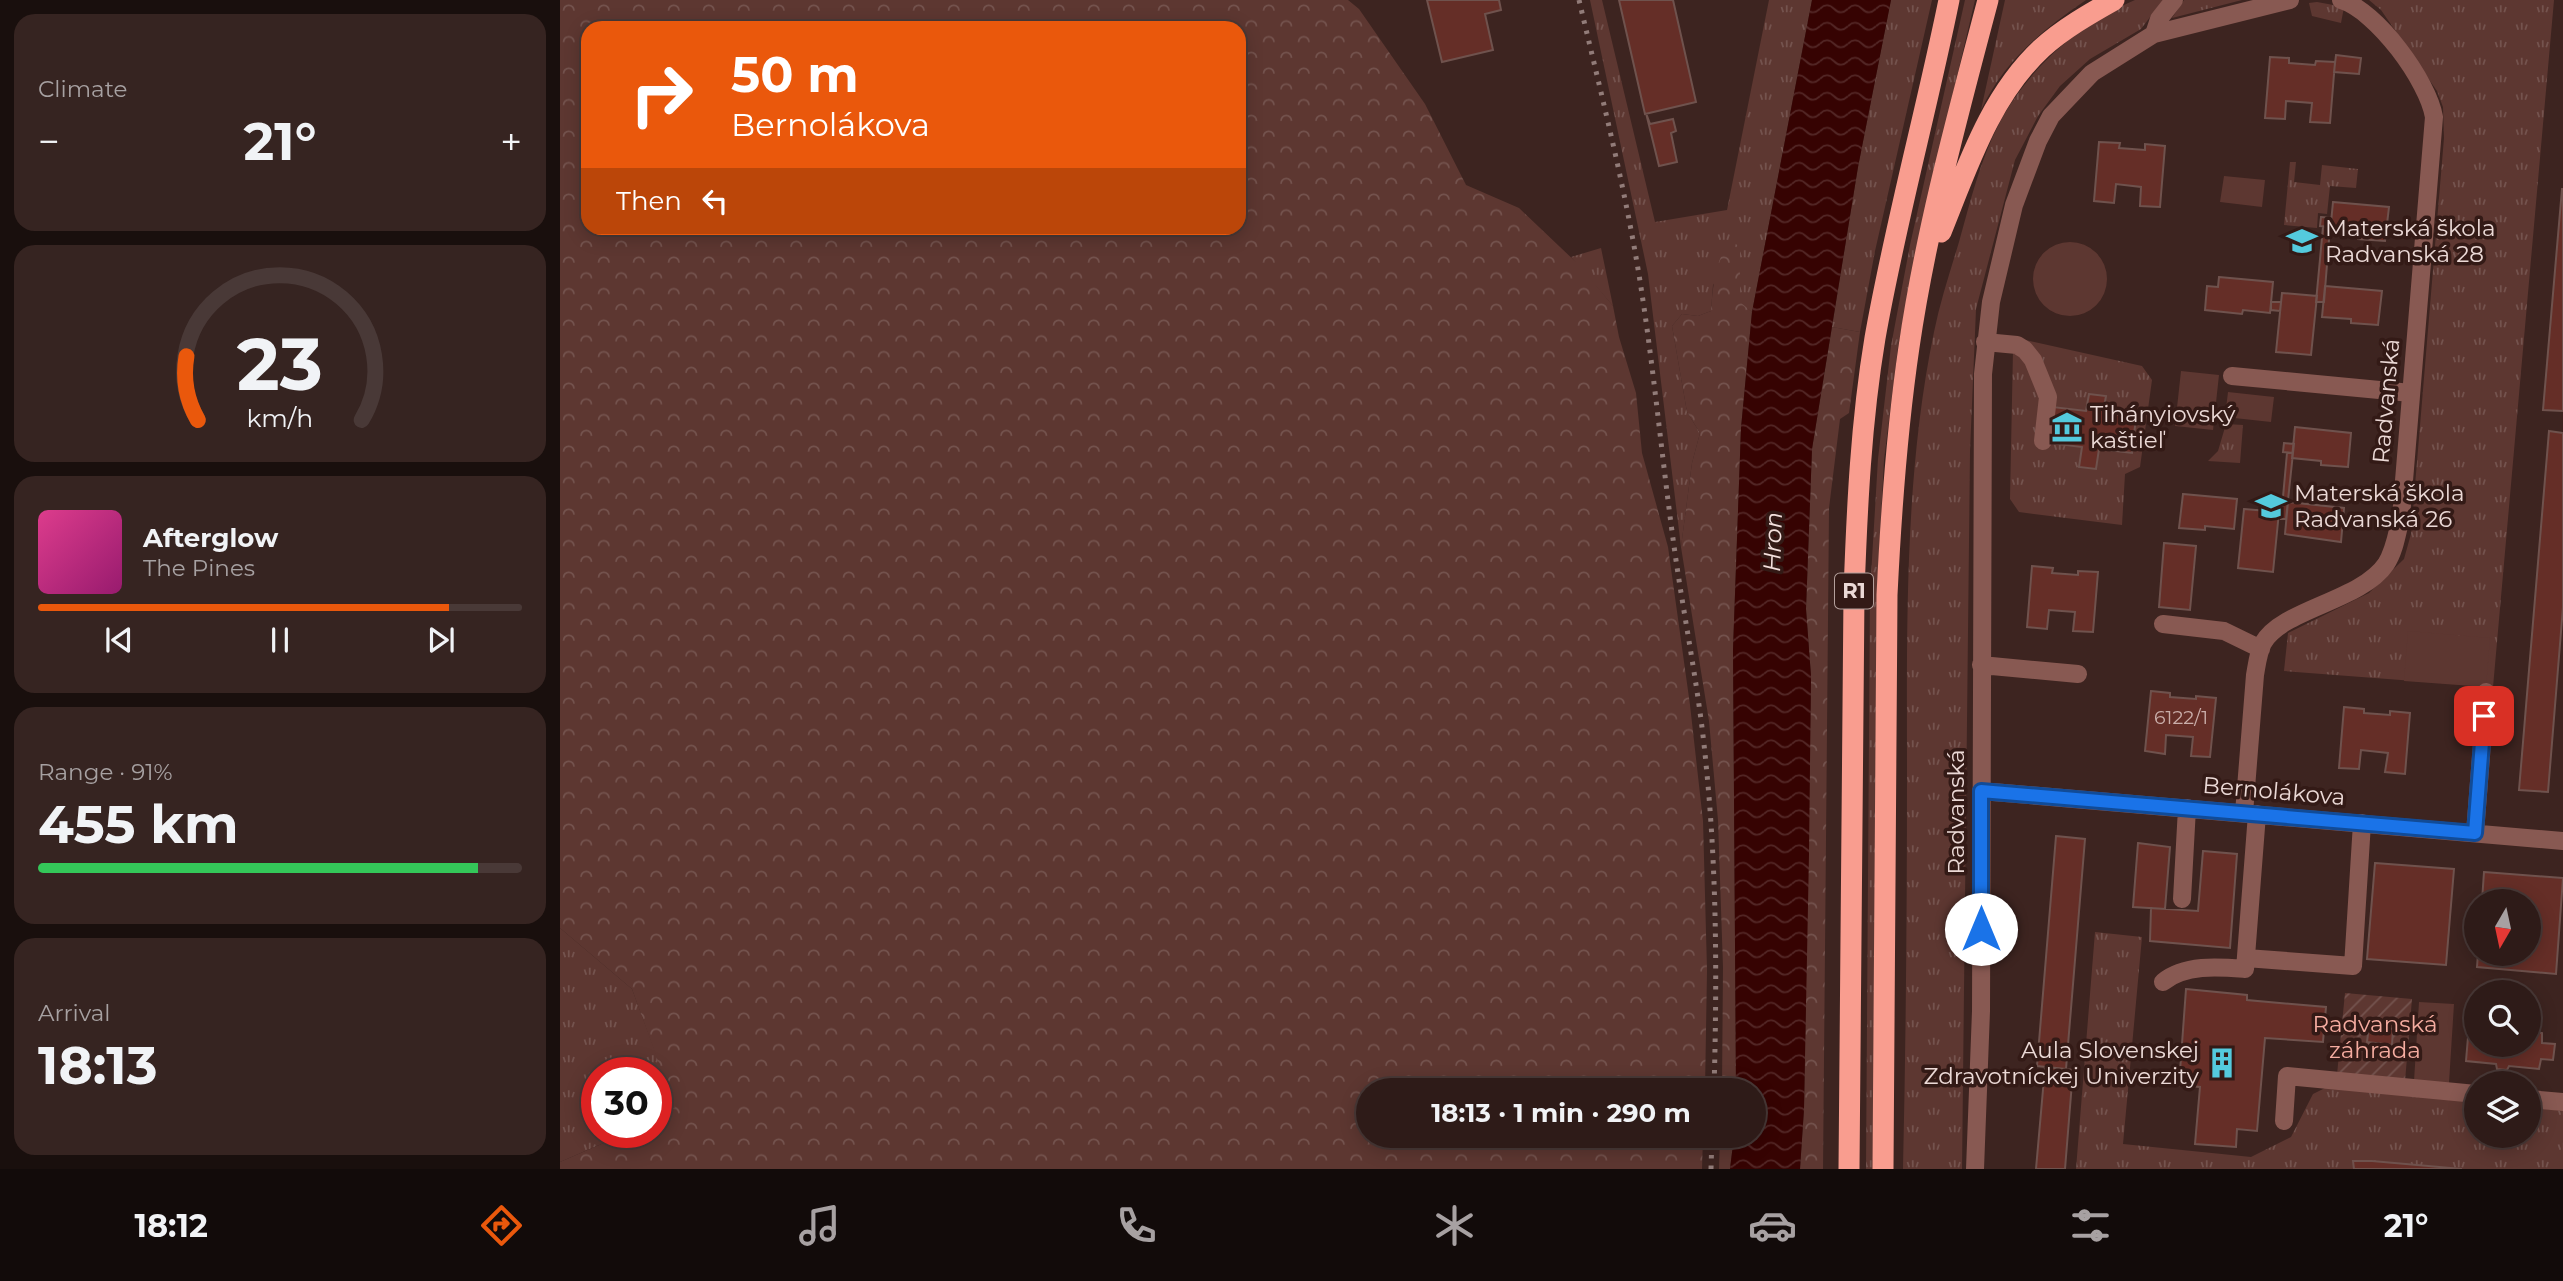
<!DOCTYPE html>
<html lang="en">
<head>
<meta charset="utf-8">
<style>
  body { margin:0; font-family:Montserrat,sans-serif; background:#362421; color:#f1f3f6; height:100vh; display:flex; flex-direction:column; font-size:26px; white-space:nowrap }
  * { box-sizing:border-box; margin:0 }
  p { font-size:23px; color:#a7a1a2 }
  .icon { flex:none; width:38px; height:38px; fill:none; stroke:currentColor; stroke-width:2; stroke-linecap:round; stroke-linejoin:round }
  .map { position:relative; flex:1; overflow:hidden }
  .details { display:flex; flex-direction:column; gap:14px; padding:14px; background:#190f0d; width:560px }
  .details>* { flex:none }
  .guide { position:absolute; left:21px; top:21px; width:665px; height:214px; border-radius:21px; box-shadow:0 4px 18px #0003,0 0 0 2px #493937; background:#ea580c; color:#fff; overflow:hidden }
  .needle { width:46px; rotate:189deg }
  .fabs { position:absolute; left:1904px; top:889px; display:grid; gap:14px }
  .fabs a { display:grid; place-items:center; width:77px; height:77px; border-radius:50%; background:#2e1b18; box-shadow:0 4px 18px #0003,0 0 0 2px #493937; font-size:35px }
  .speed { position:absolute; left:21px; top:1057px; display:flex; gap:14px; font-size:35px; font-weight:700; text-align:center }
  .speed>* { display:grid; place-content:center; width:91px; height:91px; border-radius:50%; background:#2e1b18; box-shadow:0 4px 18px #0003,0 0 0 2px #493937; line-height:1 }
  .speed .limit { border:10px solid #d22; background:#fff; color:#111 }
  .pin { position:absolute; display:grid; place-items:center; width:60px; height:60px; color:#fff; margin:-30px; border-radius:14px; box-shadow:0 4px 10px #0006 }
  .me { position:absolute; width:77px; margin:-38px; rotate:0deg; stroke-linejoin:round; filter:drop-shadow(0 0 5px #0008) }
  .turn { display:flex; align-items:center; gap:24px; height:147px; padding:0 35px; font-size:32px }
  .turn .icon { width:91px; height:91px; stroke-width:2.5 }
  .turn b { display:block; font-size:49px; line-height:60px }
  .then { display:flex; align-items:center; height:66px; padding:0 35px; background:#0003; gap:14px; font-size:26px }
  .big { font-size:52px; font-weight:700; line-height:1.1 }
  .details .card { flex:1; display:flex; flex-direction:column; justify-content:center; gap:10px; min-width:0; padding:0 24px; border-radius:21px; background:#362421 }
  .details .dial { align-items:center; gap:0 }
  .dial svg { height:182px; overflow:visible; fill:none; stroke:#493937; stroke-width:7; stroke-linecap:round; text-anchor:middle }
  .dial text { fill:#f1f3f6; stroke:none }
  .song { display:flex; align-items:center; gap:21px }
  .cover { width:84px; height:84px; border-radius:10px; background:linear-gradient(135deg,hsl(330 70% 55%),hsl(320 70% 35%)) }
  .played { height:7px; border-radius:4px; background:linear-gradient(90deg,#ea580c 85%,#493937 85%) }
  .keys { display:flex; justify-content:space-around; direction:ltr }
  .heat { display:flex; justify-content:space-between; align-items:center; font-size:38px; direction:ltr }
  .charge { height:10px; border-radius:5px; background:linear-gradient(90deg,#34c759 91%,#493937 0) }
  .trip { position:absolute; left:796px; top:1078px; width:410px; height:70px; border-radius:35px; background:#2e1b18; box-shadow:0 4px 18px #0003,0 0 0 2px #493937; font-weight:700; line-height:70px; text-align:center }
  .tabs { display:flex; height:112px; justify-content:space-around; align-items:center; background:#120b0a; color:#a7a1a2 }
  .tabs .icon { width:49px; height:49px }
  .tabs .selected { color:#ea580c }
  .tabs b { font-size:32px; color:#f1f3f6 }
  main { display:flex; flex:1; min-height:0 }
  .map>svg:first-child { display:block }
</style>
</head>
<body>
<main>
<section class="details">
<div class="card"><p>Climate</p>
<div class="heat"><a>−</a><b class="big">21°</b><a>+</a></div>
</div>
<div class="card dial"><svg viewBox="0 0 100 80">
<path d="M14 69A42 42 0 1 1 86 69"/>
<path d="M14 69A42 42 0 0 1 9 41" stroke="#ea580c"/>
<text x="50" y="56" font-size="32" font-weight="700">23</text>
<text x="50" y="72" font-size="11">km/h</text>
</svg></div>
<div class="card">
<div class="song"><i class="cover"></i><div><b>Afterglow</b><p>The Pines</p></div></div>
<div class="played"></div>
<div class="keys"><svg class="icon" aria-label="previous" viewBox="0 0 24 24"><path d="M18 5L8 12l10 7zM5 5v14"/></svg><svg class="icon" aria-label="pause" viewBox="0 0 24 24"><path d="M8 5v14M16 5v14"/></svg><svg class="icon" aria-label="next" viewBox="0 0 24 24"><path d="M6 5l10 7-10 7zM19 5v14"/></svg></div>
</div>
<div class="card"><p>Range · 91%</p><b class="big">455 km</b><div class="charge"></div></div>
<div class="card"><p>Arrival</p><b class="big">18:13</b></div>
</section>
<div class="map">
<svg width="2003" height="1169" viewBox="0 0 2003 1169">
  <defs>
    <pattern id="grass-tufts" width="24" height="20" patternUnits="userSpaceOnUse" patternTransform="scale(1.75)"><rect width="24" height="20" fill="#5d3731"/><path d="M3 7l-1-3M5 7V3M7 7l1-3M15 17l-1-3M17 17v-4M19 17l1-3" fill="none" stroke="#74534e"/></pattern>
    <pattern id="forest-crowns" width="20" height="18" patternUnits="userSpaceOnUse" patternTransform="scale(1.75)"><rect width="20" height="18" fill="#5d3731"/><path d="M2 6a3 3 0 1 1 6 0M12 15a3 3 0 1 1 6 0" fill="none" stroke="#74534e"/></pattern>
    <pattern id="garden-furrows" width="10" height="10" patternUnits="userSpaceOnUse" patternTransform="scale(1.75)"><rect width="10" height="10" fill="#5d3731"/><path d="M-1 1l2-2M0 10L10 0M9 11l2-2" fill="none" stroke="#74534e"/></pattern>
    <pattern id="water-waves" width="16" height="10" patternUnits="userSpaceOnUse" patternTransform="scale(1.75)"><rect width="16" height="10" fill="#360302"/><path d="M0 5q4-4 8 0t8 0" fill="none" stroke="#532726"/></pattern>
  </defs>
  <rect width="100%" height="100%" fill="#3d2420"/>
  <path fill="url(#grass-tufts)" d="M1030,0H1042L1095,222L1167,210L1209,0H1252L1192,312L1180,303V248L1153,285L1151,311L1138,316L1122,314L1112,326L1127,412L1140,433L1132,463L1121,547L1088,274Z
    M1331,0H1372L1315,251L1300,332L1272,327L1298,167Z
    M1405,0H1415L1357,246L1338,347L1324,460L1317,593L1313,1169H1306L1310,593L1318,459L1331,346L1350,245Z
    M1445,0H1526C1482,30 1444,61 1421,110Z
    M1575,0H1603L1581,29L1530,59L1500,86L1478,116L1455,160L1416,309L1410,451L1402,1169H1343C1346,1038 1347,906 1347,775C1347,628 1344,477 1374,332C1380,302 1390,272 1399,242C1410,203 1420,160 1439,124C1468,69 1518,24 1575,0Z
    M1624,0H1682L1612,18Z
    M1809,0H1994L1933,687L1724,671L1728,633L1809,593L1844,559L1851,534L1884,138L1883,107L1877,91L1821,10Z
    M1757,2L1784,7L1781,23L1752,16L1749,3Z
    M1730,162H1736L1734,182L1760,185L1762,165L1798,169L1796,188L1770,186L1767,214L1758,213L1757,228L1724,225Z
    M1041,248L1053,306L1011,257Z
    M1461,339L1582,366L1592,380L1580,467L1565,474L1562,525L1459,512L1450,499L1453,351Z
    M1666,424L1683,425L1680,463L1648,461L1658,451Z
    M0,928L72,989L116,1108L96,1118V1073H37V1132H69L0,1162Z
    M1535,932L1582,937L1563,1144L1691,1157L1731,1137L1753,1094L1767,1087L1916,1102V1136H1969V1107L2003,1111V1169H1516Z"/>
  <path fill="url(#forest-crowns)" fill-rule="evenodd" d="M0,0H788L799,9L865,104L906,185L959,208L1020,266L1053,306L1059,337L1076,393L1082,453L1108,547L1130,705L1143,821L1147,970L1145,1090H808V1136H1143L1142,1169H0V1162L69,1132H96V1118L115,1108L72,989L0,928ZM28,28H679V228H28Z
    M1171,239L1180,248V302L1192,312L1181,428L1173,649L1176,1090H1162L1163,967L1158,820L1149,721L1121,547L1132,463L1140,433L1127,412L1112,326L1122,314L1138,316L1151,311C1153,285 1155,260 1171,239Z
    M1272,327L1300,332L1289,413L1280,419L1269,508L1263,1169H1240L1244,1109L1251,676L1246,609L1252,449Z
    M1160,1136H1174L1170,1169H1159Z"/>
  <path fill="url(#garden-furrows)" d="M1785,993L1852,999L1845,1081L1777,1075Z"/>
  <path fill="#5d3731" d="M1664,176L1705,180L1702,207L1660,202Z
    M1473 279a37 37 0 1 1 74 0a37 37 0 1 1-74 0Z
    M1621,371L1659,375L1653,430L1615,426Z
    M1668,392L1714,397L1711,422L1665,417Z
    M1848,631L1930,638L1926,687L1844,681Z
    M1859,1002L1894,1004L1889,1083L1854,1081Z"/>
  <path fill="url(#water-waves)" d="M1252,0H1331L1298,167L1252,449L1246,609L1251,676L1249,854L1244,1109L1240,1169H1170L1174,1136H1194V1090H1176L1173,650L1181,428L1192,312Z"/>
  <path fill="#652e27" stroke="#6f524d" stroke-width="2" d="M867,0H939L941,10L925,14L933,50L882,62Z
    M1059,0H1113L1136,102L1085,114Z
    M1776,55L1801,58L1799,74L1774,72Z
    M1710,57L1729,58V63L1755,65L1756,61L1775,62L1770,123L1750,122L1752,103L1726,101L1725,119L1705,118Z
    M1086,113L1090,124L1113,119L1116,131L1111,133L1117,162L1099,166Z
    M1539,142L1560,143L1559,148L1585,150V144L1605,146L1600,207L1580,206L1581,187L1556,184L1554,203L1534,201Z
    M2002,189H2003V411L1983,410Z
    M1773,202L1829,207L1825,241L1798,239V236L1770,233Z
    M1761,217L1771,218L1770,227L1760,226Z
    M1763,227H1770L1764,302H1756Z
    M1659,277L1713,282L1710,313L1683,310L1682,314L1645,310L1647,286L1658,287Z
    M1765,286L1822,291L1818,325L1791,323V319L1762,317Z
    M1722,293L1757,296L1751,355L1716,352Z
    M1711,302H1721L1720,311L1711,310Z
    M1529,394L1546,396L1543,413L1576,417L1572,453L1539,449L1536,469L1519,467L1522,447L1489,443L1493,407L1526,411Z
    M1735,427L1791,433L1788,467L1761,465V461L1732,458Z
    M1989,431L2003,433V607L1988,792L1959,790Z
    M1724,443L1734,444L1733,453L1723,452Z
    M1727,453H1733L1726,519H1721Z
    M1623,494L1677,499L1674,529L1645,526V530L1619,528Z
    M1728,502L1784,508L1781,542L1725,534Z
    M1684,509L1719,512L1713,572L1678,568Z
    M1604,543L1636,546L1630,610L1599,607Z
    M1472,566L1493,568L1492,573L1518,575V571L1538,572L1533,632L1513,631L1515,612L1489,610L1487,629L1467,627Z
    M1591,691L1610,693V697L1636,699V696L1656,698L1650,757L1631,756L1633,737L1606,735L1605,754L1585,751Z
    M1784,707L1804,709V713L1830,715V711L1850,713L1845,774L1825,772L1828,753L1801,750L1799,769L1779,768Z
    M1496,836L1525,839L1506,1069L1477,1066Z
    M1578,843L1610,847L1605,909L1573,907Z
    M1643,851L1677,854L1670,948L1590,941L1591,908L1638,911Z
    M1815,863L1894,869L1886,965L1807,959Z
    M1924,872L2003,878L1996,974L1917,967L1918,954H1969V901H1922Z
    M1626,989L1687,995V1000L1766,1007L1763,1042L1705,1038L1697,1131L1677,1129L1676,1147L1635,1144L1640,1087L1619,1085Z
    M1909,1025L1916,1026V1045H1969V1031L1982,1033V1043L1995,1044L1993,1060L1981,1059L1979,1069L1949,1066L1947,1070L1937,1069L1936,1064L1906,1061Z
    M1809,1026L1833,1029L1832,1045L1807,1042Z
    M1485,1067L1513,1070L1505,1169H1476Z
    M1793,1161H1812L1902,1169H1794Z"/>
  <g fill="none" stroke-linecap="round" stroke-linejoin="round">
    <path stroke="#885952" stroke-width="18" d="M1594,34L1599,19L1614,0
      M1425,342L1457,345L1465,350L1473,360L1488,397L1483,441
      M1672,376L1851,393
      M1603,624L1664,631L1701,649
      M1421,665L1518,674
      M1421,791L2003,841
      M1684,813L1695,675C1697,664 1698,653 1703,643C1722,609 1801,601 1826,564C1835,550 1837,533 1841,517L1874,117C1868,81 1817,11 1781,0
      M1915,833L1926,692
      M1622,899L1627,808
      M1686,958L1793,966L1802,823
      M1603,982C1625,964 1659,967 1685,969L1697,814
      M1969,1099L2003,1102
      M1724,1121L1727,1076L1916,1094
      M1415,1169L1421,1011L1423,374L1431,302L1454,205L1478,141L1491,116L1532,73L1594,34L1730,0"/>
    <path stroke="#f99d8f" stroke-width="21" d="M1381,232C1407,168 1430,96 1482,48C1503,29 1529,14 1554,0
      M1289,1169L1294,593C1297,508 1301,422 1315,338C1335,224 1366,113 1389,0
      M1323,1169L1327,595C1331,512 1337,429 1349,347C1366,230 1398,114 1428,0"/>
    <path stroke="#927c79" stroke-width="5" stroke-dasharray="3.5 7" stroke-linecap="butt" d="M1019,0C1041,93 1065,187 1080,281C1095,376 1103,472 1117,567C1127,633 1140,698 1146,764C1157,872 1157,981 1154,1090
      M1151,1169L1152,1136"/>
  </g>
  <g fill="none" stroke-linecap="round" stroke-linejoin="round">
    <g stroke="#114b97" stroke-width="18">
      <path id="route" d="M1421,929V791L1915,833L1924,716"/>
    </g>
    <use href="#route" stroke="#1a73e8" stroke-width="12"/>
  </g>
  <defs>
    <g id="school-bare" transform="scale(2.415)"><path d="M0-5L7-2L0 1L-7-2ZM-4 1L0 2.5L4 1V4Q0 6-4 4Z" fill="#54cadd" stroke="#331a16" stroke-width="2.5" paint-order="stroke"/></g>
    <g id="museum-bare" transform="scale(2.415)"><path d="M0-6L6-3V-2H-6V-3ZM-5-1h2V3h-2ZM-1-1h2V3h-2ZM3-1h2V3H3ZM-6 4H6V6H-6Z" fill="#54cadd" stroke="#331a16" stroke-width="2.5" paint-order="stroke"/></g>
    <g id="building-bare" transform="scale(2.415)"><path d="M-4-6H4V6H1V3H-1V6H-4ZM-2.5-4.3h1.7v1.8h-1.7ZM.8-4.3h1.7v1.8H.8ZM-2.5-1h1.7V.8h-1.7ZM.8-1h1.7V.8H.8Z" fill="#54cadd" stroke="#331a16" stroke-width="2.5" paint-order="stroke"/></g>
  </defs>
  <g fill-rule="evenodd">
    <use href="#school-bare" x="1742" y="241"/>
    <use href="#museum-bare" x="1507" y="427"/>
    <use href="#school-bare" x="1711" y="506"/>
    <use href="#building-bare" x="1662" y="1063"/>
  </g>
  <g text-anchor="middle" stroke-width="7" stroke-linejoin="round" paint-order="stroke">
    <g font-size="19" fill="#caaeaa">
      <text x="1621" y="724">6122/1</text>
    </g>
    <rect fill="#331a16" stroke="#b4a09c" stroke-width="2" x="1275" y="573.5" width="38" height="35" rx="5"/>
    <g font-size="21" font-weight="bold" fill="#ebd9d6">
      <text x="1294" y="598">R1</text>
    </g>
    <g font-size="23" fill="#ebd9d6" stroke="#331a16" text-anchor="start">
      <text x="1765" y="236">Materská škola<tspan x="1765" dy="26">Radvanská 28</tspan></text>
      <text x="1530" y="422">Tihányiovský<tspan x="1530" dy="26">kaštieľ</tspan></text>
      <text x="1734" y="501">Materská škola<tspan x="1734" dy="26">Radvanská 26</tspan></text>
      <text x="1639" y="1058" text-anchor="end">Aula Slovenskej<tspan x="1639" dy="26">Zdravotníckej Univerzity</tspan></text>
    </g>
    <g font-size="23" fill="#ebd9d6" stroke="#331a16">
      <text transform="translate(1826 401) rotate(-85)" y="8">Radvanská</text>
      <text transform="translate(1714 791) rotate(5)" y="8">Bernolákova</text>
      <text transform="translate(1396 812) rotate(-90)" y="8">Radvanská</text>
    </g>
    <g font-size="23" fill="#f5aca0" stroke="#331a16">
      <text x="1815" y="1032">Radvanská<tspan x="1815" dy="26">záhrada</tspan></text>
    </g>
    <g font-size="24" font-style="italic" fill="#f3dfdc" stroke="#331a16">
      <text transform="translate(1213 542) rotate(-88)" y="8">Hron</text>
    </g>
  </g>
</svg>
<div class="fabs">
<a><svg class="needle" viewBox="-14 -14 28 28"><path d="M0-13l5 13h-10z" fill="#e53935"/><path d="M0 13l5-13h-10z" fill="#a7a1a2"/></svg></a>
<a><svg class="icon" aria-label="search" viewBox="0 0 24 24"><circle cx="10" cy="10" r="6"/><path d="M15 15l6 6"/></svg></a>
<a><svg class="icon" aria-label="layers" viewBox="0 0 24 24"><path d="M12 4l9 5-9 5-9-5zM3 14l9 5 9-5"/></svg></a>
</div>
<div class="speed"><div class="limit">30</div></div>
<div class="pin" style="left:1924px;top:716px;background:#d93025"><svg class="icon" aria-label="arrive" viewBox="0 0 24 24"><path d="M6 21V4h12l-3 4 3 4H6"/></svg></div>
<svg class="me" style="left:1421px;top:929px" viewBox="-20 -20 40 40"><circle r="19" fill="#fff"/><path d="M0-13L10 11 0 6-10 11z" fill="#1a73e8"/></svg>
<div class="trip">18:13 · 1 min · 290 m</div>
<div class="guide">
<div class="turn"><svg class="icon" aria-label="right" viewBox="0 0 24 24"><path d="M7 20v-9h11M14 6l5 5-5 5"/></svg><div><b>50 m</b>Bernolákova</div></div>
<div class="then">Then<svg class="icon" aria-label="left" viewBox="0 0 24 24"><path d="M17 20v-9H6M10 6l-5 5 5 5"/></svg></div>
</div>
</div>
</main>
<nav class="tabs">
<b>18:12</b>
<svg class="icon selected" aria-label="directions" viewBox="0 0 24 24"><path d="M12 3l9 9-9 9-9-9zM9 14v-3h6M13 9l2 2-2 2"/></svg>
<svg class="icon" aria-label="music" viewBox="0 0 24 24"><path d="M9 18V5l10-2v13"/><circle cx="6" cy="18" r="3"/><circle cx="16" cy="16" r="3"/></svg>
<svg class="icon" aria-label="phone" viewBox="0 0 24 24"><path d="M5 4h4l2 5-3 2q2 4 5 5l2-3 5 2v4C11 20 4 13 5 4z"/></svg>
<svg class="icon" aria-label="climate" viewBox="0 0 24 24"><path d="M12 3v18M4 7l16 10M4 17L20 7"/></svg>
<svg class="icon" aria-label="car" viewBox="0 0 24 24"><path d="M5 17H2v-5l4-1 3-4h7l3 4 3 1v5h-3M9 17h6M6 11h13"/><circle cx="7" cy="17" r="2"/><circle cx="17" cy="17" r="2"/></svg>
<svg class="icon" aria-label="filters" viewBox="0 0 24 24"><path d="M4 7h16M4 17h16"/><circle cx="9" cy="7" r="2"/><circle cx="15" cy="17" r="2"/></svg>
<b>21°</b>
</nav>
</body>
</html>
